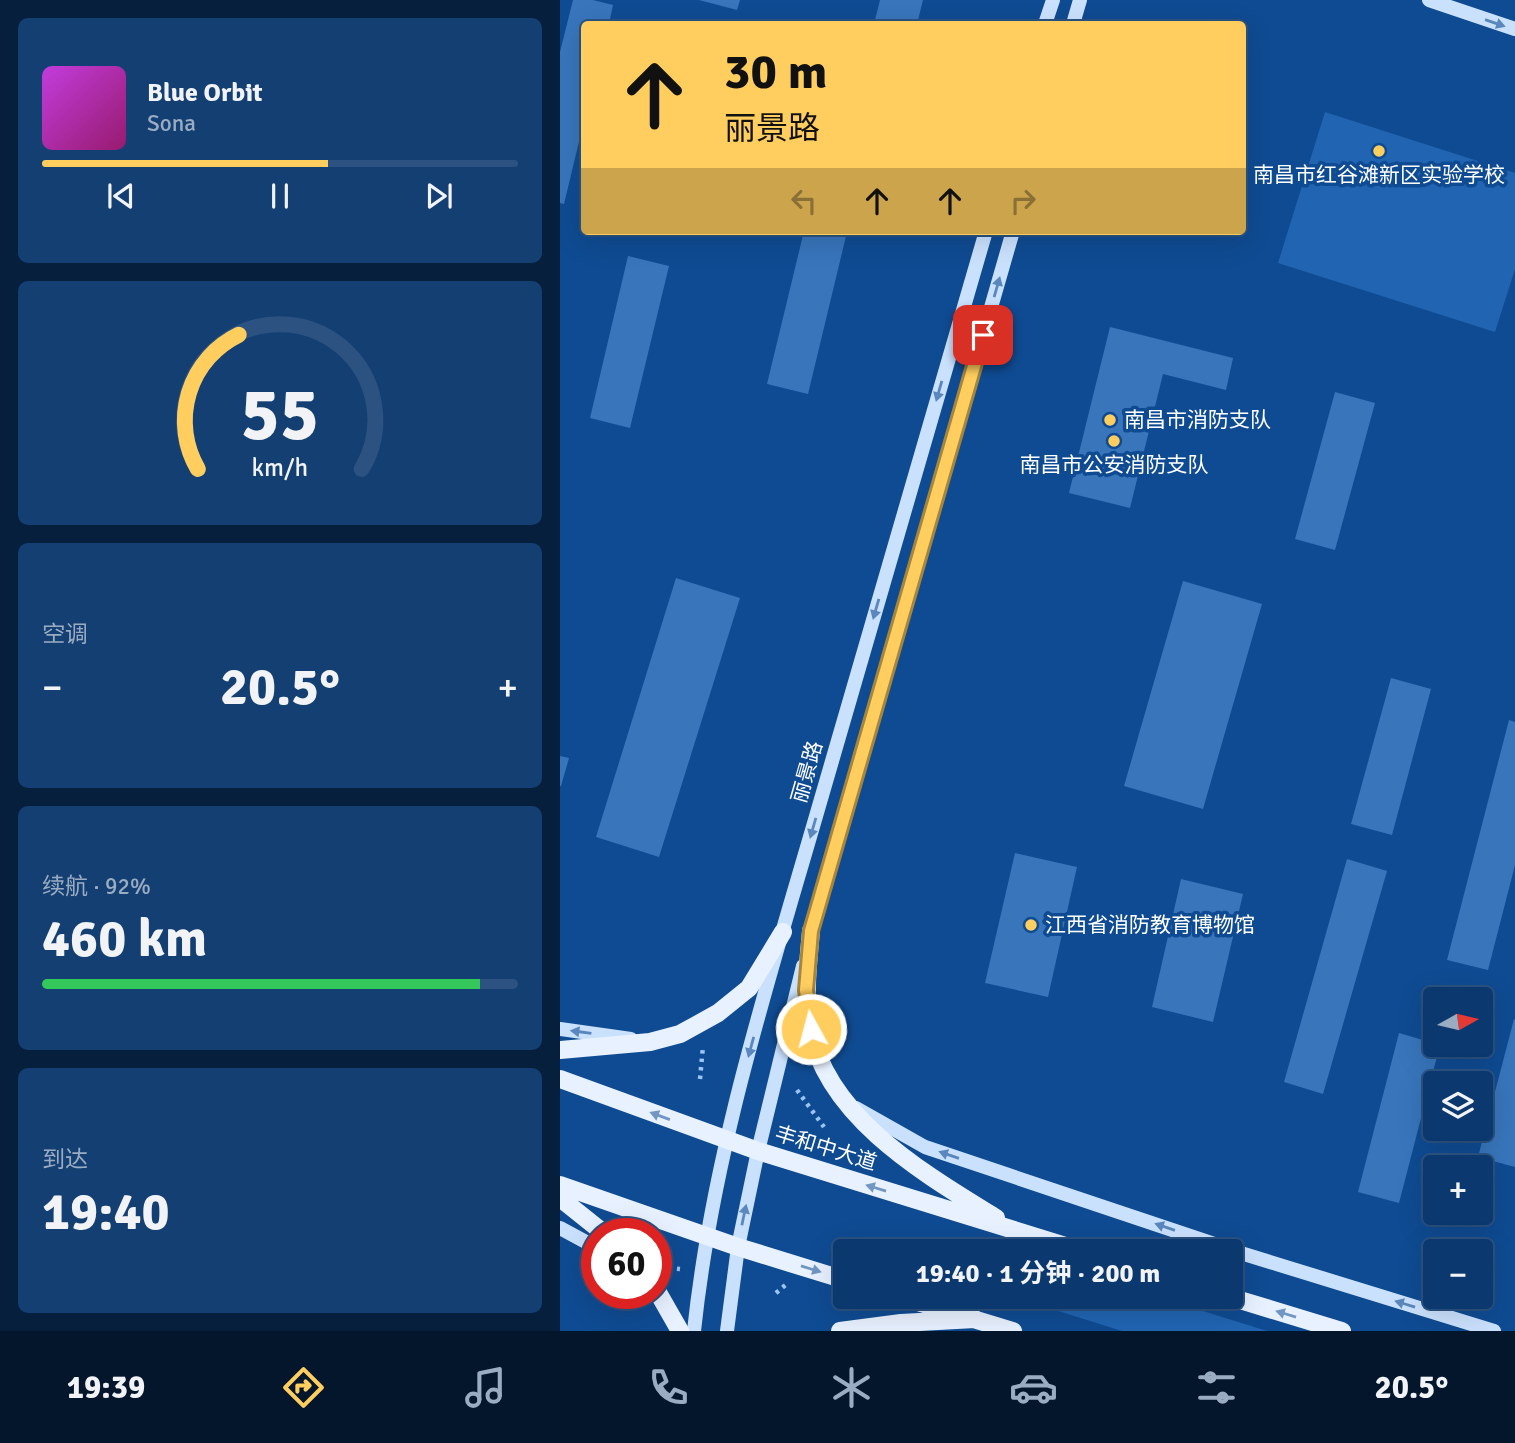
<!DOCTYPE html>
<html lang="zh">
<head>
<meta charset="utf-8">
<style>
  body { margin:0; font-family:Signika,"Noto Sans SC",sans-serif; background:#143f73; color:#f1f3f6; height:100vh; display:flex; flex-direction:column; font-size:26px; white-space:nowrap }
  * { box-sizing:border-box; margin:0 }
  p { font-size:23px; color:#9aacc2 }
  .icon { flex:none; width:38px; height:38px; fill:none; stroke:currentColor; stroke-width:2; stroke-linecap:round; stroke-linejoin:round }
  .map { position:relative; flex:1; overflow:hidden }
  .details { display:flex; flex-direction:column; gap:18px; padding:18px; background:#061f3c; width:560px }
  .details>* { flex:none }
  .hud { position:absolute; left:21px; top:21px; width:665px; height:214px; border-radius:7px; box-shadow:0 7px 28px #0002,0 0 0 2px #2b5281; background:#ffce5e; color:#111; overflow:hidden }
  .needle { width:46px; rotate:82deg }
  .fabs { position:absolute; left:863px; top:987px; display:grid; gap:14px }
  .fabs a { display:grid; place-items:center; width:70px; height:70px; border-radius:7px; background:#0b386e; box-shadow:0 7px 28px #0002,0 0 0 2px #2b5281; font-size:35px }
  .speed { position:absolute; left:21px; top:1218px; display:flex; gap:14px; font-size:35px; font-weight:700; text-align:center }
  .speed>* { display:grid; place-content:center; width:91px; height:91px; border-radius:50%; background:#0b386e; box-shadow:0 7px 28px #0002,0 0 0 2px #2b5281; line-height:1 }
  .speed .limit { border:10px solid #d22; background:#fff; color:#111 }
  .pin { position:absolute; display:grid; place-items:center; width:60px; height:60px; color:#fff; margin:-30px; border-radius:14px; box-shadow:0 4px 10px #0006 }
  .me { position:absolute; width:77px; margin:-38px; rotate:353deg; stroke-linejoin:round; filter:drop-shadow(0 0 5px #0008) }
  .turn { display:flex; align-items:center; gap:24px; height:147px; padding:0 28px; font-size:32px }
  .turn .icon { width:91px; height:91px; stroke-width:2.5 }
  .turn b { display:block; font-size:49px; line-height:60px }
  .lanes { display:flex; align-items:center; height:66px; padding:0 28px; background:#0003; justify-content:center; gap:35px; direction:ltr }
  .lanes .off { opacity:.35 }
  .big { font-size:52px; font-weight:700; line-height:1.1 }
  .details .tile { flex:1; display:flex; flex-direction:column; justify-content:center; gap:10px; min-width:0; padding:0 24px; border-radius:10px; background:#143f73 }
  .details .dial { align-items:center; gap:0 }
  .dial svg { height:182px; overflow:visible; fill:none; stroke:#2b5281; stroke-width:7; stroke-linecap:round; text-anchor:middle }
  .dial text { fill:#f1f3f6; stroke:none }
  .song { display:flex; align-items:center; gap:21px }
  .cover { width:84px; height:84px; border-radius:10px; background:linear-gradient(135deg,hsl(290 70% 55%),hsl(320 70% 35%)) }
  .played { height:7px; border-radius:4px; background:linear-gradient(90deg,#ffce5e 60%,#2b5281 60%) }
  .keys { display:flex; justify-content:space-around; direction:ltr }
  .heat { display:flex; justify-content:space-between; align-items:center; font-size:38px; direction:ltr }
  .charge { height:10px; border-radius:5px; background:linear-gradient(90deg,#34c759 92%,#2b5281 0) }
  .trip { position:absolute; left:273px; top:1239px; width:410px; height:70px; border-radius:7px; background:#0b386e; box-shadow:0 7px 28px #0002,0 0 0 2px #2b5281; font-weight:700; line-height:70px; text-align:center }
  .menu { display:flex; height:112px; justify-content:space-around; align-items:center; background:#04162c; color:#9aacc2 }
  .menu .icon { width:49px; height:49px }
  .menu .active { color:#ffce5e }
  .menu b { font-size:32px; color:#f1f3f6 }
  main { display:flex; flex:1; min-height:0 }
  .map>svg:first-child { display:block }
</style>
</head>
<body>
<main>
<section class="details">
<div class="tile">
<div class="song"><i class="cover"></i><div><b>Blue Orbit</b><p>Sona</p></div></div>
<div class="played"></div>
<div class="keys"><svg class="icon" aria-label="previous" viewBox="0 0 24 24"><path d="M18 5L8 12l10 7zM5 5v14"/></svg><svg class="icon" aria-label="pause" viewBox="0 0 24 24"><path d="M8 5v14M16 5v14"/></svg><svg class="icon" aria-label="next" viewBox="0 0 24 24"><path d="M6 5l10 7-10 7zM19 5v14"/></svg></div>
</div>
<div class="tile dial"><svg viewBox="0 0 100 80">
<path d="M14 69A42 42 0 1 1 86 69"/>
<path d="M14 69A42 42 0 0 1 32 10" stroke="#ffce5e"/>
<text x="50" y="56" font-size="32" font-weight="700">55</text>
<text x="50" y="72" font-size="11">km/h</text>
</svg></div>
<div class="tile"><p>空调</p>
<div class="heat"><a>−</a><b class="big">20.5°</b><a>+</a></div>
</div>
<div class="tile"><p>续航 · 92%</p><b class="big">460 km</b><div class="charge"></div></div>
<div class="tile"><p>到达</p><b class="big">19:40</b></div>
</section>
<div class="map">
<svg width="955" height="1331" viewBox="0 0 955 1331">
  <rect width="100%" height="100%" fill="#0f4b92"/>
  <path fill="#2165b2" d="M765,112L955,173V269L935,332L718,263Z
    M454,1297H598L707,1331H562Z"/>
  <path fill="#3875bb" d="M13,0H33L53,5L49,24H24V121L4,204L0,203V52Z
    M139,0H180L177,10Z
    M320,0H363L357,24H314Z
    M244,231L287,232L248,394L207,384Z
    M68,256L109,266L70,428L30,418Z
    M550,327L673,358L666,390L603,374L570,508L509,493Z
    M775,392L815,403L775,550L735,539Z
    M116,578L180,598L99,857L36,837Z
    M623,581L702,604L643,809L564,786Z
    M831,678L871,689L832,835L791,824Z
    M949,720L955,722V865L928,970L887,960Z
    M0,756L9,758L1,786H0Z
    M455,853L517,867L488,997L425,983Z
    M787,859L827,871L763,1094L724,1082Z
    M621,879L683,894L653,1022L592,1007Z
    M954,1019L955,1020V1167L918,1157Z
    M839,1033L880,1045L839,1203L798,1192Z"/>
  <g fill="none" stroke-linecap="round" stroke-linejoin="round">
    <path stroke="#9bc4f4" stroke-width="4.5" stroke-dasharray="3.5 5" stroke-linecap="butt" d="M140,1079L143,1046
      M237,1090L264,1127
      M100,1267L120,1269
      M216,1293L228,1283"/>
    <path stroke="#cae1fd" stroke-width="14" d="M869,0L955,29
      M485,24L493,0
      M513,24L520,0
      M249,940L453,231
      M0,1029L71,1039
      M296,1108L365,1147L684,1254L934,1331
      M0,1228L37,1248
      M134,1331C152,1160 204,995 252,830C310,631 368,431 426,231
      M167,1331L178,1247L198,1151L243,966"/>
    <path stroke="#e8f1ff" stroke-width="18" d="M251,931C248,964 244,995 250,1028C267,1118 365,1174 436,1218
      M0,1050L90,1042L120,1034L158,1013L189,988L223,932
      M0,1079L198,1151L522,1251
      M0,1185L178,1247L285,1280
      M0,1198L45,1234
      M96,1289L120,1331
      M341,1297L453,1331
      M670,1297L782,1331
      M280,1331L341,1323L415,1319"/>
  </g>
  <defs><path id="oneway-solid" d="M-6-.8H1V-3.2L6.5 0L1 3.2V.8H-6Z" transform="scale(1.75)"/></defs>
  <g fill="#5a87bd">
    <use href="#oneway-solid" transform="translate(935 23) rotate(19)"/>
    <use href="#oneway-solid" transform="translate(437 287) rotate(-74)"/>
    <use href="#oneway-solid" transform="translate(379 391) rotate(106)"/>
    <use href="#oneway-solid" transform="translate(316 609) rotate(106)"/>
    <use href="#oneway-solid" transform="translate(253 828) rotate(106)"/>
    <use href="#oneway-solid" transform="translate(21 1032) rotate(-172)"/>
    <use href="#oneway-solid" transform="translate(191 1047) rotate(105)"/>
    <use href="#oneway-solid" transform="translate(389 1155) rotate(-161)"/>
    <use href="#oneway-solid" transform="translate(184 1215) rotate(-78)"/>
    <use href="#oneway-solid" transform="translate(605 1227) rotate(-161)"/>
    <use href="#oneway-solid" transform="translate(845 1304) rotate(-163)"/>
  </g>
  <g fill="#7196c3">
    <use href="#oneway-solid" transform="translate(100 1116) rotate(-160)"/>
    <use href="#oneway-solid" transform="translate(316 1188) rotate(-163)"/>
    <use href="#oneway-solid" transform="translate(251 1269) rotate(17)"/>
    <use href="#oneway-solid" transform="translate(726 1314) rotate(-163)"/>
  </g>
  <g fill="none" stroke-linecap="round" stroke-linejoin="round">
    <g stroke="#a6863d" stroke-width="18">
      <path id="route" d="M251,1029L246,990L251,931L423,335"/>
    </g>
    <use href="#route" stroke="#ffce5e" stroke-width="12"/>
  </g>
  <g fill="#ffce5e" stroke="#0f4b92" stroke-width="2.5">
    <circle cx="819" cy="151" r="7"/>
    <circle cx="550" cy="420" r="7"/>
    <circle cx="554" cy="441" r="7"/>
    <circle cx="471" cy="925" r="7"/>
  </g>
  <g text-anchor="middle" stroke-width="7" stroke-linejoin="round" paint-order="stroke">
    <g font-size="21" fill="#fff" stroke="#0f4b92">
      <text x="819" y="182">南昌市红谷滩新区实验学校</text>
      <text x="564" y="427" text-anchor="start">南昌市消防支队</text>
      <text x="554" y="472">南昌市公安消防支队</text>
      <text x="485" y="932" text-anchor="start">江西省消防教育博物馆</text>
    </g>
    <g font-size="21" fill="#fff" stroke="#0f4b92">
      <text transform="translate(247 772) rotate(-74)" y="7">丽景路</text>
      <text transform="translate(266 1148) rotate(17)" y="7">丰和中大道</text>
    </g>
  </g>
</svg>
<div class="fabs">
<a><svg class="needle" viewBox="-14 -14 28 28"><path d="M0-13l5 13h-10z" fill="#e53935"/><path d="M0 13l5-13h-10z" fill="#9aacc2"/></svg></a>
<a><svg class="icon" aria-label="layers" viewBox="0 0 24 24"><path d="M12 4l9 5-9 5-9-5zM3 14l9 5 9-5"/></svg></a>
<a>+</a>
<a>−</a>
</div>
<div class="speed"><div class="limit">60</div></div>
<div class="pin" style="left:423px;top:335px;background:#d93025"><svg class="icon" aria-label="arrive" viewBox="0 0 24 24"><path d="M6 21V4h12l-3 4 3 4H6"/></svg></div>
<svg class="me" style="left:251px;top:1029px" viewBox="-20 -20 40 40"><circle r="17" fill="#ffce5e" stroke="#fff" stroke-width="3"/><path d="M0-11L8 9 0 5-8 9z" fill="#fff"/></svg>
<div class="trip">19:40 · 1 分钟 · 200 m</div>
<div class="hud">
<div class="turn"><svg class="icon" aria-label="ahead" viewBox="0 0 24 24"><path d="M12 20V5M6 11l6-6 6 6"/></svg><div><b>30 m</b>丽景路</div></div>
<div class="lanes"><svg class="icon off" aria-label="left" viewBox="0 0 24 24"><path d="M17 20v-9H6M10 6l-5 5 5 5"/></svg><svg class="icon" aria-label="ahead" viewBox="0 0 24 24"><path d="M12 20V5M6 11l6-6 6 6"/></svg><svg class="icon" aria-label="ahead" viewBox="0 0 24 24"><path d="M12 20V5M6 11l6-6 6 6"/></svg><svg class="icon off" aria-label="right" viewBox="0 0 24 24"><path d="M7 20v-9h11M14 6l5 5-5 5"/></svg></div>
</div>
</div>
</main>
<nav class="menu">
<b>19:39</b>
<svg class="icon active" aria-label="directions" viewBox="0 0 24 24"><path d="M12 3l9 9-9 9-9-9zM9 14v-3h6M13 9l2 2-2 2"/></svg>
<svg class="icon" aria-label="music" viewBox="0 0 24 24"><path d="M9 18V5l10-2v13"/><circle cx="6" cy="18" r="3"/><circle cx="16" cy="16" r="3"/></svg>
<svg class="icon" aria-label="phone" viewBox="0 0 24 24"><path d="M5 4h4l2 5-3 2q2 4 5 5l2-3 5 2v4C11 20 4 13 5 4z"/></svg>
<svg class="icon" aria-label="climate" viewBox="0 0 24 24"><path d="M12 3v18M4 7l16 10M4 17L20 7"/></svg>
<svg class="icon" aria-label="car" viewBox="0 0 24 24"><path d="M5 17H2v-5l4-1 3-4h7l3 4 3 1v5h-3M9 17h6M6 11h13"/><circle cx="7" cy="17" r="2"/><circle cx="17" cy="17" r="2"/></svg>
<svg class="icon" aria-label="filters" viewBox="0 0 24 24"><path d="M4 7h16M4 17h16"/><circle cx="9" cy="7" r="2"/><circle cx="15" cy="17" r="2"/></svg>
<b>20.5°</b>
</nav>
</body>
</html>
